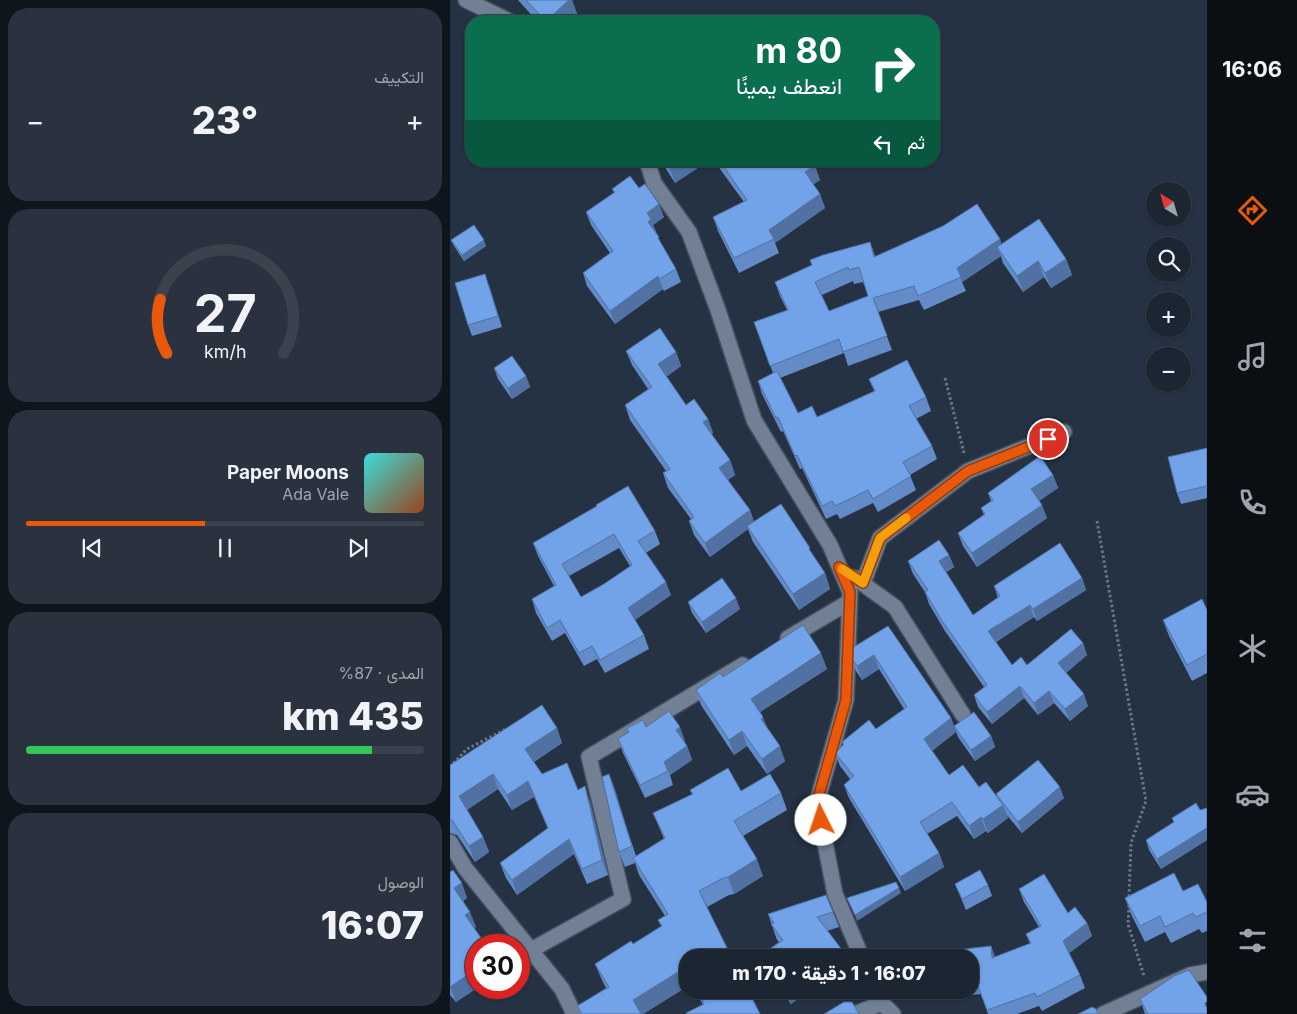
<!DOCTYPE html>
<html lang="ar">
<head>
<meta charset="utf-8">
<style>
  body { margin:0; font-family:Inter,Vazirmatn,sans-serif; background:#29323e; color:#f1f3f6; direction:rtl; height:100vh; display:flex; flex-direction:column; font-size:19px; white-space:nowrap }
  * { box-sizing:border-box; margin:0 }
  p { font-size:16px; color:#a0a5ac }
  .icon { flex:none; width:28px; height:28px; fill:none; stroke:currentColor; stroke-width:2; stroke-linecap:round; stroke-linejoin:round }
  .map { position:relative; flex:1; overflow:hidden; direction:ltr }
  .drawer { display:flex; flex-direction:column; gap:8px; padding:8px; background:#0f151c; width:450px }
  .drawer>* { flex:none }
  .banner { position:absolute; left:15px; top:15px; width:475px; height:152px; border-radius:20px; box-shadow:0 1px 4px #0004,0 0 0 1px #3a434d; direction:rtl; background:#0b6e4f; color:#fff; overflow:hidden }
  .needle { width:32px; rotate:323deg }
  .buttons { position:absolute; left:696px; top:182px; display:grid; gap:10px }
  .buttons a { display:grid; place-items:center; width:45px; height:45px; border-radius:50%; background:#1c2632; box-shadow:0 1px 4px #0004,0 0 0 1px #3a434d; font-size:25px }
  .speed { position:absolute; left:15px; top:934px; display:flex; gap:10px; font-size:25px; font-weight:700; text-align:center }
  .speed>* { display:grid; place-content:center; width:65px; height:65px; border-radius:50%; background:#1c2632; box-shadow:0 1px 4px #0004,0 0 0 1px #3a434d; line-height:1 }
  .speed .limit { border:8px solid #d22; background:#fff; color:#111 }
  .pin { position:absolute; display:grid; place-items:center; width:42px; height:42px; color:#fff; margin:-21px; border:2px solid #fff; border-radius:50%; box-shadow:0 1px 5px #0007 }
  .me { position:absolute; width:55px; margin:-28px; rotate:356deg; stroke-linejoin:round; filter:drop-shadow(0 0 4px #0008) }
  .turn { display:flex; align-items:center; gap:18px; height:105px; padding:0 15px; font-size:22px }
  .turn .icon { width:65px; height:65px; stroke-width:2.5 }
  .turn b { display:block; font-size:35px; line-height:42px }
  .then { display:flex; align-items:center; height:48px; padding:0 15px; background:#0003; gap:10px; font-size:19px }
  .big { font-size:38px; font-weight:800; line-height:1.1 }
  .drawer .tile { flex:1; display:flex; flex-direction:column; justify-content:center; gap:8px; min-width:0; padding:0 18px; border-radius:20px; background:#29323e }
  .drawer .dial { align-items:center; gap:0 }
  .dial svg { height:130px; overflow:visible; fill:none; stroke:#3a434d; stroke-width:7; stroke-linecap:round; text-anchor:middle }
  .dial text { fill:#f1f3f6; stroke:none }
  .song { display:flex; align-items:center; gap:15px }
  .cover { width:60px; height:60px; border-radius:8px; background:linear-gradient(135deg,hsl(180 70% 55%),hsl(20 70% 35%)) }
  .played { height:5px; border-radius:2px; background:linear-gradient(90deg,#ea580c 45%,#3a434d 45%) }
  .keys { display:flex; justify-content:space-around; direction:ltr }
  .heat { display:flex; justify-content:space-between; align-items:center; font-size:28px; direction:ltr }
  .charge { height:8px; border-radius:4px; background:linear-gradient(90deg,#34c759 87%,#3a434d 0) }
  .trip { position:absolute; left:229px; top:949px; width:300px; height:50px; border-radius:20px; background:#1c2632; box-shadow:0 1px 4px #0004,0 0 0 1px #3a434d; font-weight:800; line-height:50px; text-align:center; direction:rtl }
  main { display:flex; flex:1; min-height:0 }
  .dock { display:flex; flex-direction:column; width:90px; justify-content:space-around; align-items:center; background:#0b0f14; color:#a0a5ac }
  .dock .icon { width:35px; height:35px }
  .dock .selected { color:#ea580c }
  .dock b { font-size:22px; color:#f1f3f6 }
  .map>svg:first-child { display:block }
</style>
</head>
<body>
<main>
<nav class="dock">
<b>16:06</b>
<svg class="icon selected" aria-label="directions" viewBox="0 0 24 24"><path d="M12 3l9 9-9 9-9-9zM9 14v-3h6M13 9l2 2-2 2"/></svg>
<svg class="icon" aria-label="music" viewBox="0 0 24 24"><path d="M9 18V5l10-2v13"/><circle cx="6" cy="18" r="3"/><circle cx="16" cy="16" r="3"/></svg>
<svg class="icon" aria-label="phone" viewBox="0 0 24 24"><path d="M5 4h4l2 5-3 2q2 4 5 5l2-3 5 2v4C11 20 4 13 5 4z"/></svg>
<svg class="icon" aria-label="climate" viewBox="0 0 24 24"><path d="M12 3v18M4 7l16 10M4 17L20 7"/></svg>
<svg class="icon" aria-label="car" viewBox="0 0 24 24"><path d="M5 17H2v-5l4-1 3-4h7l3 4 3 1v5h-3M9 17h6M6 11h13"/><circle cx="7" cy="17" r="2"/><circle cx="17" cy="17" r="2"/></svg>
<svg class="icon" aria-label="filters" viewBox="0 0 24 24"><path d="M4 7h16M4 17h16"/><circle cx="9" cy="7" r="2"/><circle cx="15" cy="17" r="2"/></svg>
</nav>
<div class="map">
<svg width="757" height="1014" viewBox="0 0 757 1014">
  <rect width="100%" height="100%" fill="#253243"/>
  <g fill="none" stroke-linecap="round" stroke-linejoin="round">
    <g stroke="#46505f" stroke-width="18">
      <path id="street" d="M16,0L59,21
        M197,161L204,183L239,232L268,310L304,420L380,545L400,592L396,700L367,802L385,894L412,958
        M405,578L445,607L513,715
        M413,583L430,538L518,471L614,432
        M338,638L399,602
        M0,842L15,868L112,989L124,1014
        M81,950L173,899L139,757L293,665
        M405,1014L432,1003L443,1014
        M653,1014L740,975L757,972"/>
    </g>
    <path stroke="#6b7685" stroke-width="3" stroke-dasharray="2.5 2.5" stroke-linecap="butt" d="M495,378L514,453
      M647,521L696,801L681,843L679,898
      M0,767L17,749L58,728
      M679,905L678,924L694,976"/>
    <use href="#street" stroke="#718094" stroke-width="15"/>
  </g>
  <path fill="#628bc7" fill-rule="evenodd" d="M68,0H122L127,14L119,21H87Z
    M211,161H258L225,183Z
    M268,161H362L370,180L363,184L370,194L375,208L325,243L329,253L289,273L268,231L263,217L294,202L270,169Z
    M189,188L214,217L203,225L206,232L212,245L226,269L231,282L214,291L213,289L165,324L137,286L133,273L160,253L141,225L136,212L164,193L162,189Z
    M1,240L36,246L14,261L4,246Z
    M420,242L425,256L552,244L616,259L622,275L601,288L594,277L573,292L553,263L551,256L512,282L516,291L474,310L469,300L428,312L442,350L398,366L394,353L330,378L348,413L367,417L424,391L419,379L476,397L481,411L466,419L482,446L487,459L460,475L466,490L428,512L423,503L390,519L387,514L376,519L352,468L350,469L333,431L331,432L312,394L308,381L323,373L304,322L337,310L330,296L325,282ZM403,281L404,284L413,282L418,296L379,311L372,295Z
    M39,285L52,327L22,336L18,325Z
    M176,351L226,352L231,366L216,377L236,405L258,419L263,433L261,434L280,460L285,475L277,480L300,510L304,522L364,557L375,573L380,589L349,610L303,542L298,529L260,557L244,535L239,521L241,519L218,488L213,473L216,471L180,420L175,405L198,389L182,365Z
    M44,368L76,376L80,387L62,399L48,379Z
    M757,448V498L731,504L727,493Z
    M603,475L608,488L589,501L597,518L527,567L513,546L508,533L534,515L531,508L541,501L538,493Z
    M147,507L205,531L210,544L196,553L221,595L185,620L194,635L199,649L155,673L147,659L134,666L115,633L102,641L86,613L82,599L104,586L88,556L83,543ZM169,548L180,566L154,584L131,597L119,576Z
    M499,555L504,567L496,572L523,615L548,598L544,586L632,578L636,590L587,621L584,617L546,642L562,665H577L633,643L637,655L616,673L638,706L620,721L604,703L588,715L574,698L542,724L528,707L524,695L534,687L495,631L479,604L475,592L463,574L458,561Z
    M238,602L290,609L256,633L242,613Z
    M757,610V673L742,681L719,636L713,620Z
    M438,626L501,718L506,732L482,751L499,775L529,787L546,796L614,798L572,833L555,813L558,818L538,833L536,831L524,839L507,816L477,834L489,853L494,867L455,891L399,798L394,785L400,779L390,766L385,753L393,745L392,742L426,729L454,709L429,669L412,680L406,671L401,657Z
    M377,669L310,712L317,727L335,761L317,774L297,746L284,755L251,705L246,690L273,677Z
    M504,726L541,736L545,747L525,761L508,737Z
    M196,727L235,741H234L237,746L242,760L220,775L223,785L195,798L173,753L168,739L178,732L177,729Z
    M107,728L112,743L84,762L92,774L128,790L140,802L158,875L137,884L124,854L67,895L56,878L50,863L98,829L84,797L62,810L48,789L17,810L33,837L39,852L25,862L7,835L0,833V765Z
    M159,774L186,856L214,839L203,813L242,794L240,790L291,791L331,793L337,810L293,836L313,876L284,894L279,895L257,907L238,958V986L193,1014H130L127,1006L156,988L152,980L145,964L183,944L211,926L208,920L215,916L189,875L185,863L175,867L169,852Z
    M757,808V840L711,869L699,850L696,840L724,822L722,818Z
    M0,872L17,898L13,901L26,927L24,928L27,988L6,1002L0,995Z
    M505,884L538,885L542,896L516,910Z
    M569,889L637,923L642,936L619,953L630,975L635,988L592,1011L589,1006L567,1014H538L531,994L503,997L501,990L473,997L470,990H520V958L541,946L545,957L580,944L576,934L589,927L574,902Z
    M733,891L757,902V931L752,933L749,929L721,943L715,932L695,942L681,914L675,898Z
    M383,912L389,927L377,931L396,955V958H312L311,955L329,942L327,940L318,914Z
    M245,990H298L253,1005Z
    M331,990H360L341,1004Z
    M690,999L757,1014H695Z"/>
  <path fill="#5071a2" d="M119,0H122L127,14L119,21H96Z
    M231,161H258L225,183L220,169Z
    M365,165L370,180L360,187L355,172Z
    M370,194L375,208L325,243L319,230Z
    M209,204L214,217L203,225L206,232L202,234L198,222L197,213Z
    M550,239L555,253L547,247L551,256L512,282L507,268Z
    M34,240L36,246L14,261L12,255Z
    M616,259L622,275L601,288L595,273Z
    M588,261L594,277L573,292L567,276Z
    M208,276L213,289L165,324L160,311Z
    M226,352L231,366L213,379L208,364Z
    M76,376L80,387L62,399L58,388Z
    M258,419L263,433L258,437L253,422Z
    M280,460L285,475L274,483L269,468Z
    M603,475L608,488L586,503L581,489Z
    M592,505L597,518L527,567L522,553Z
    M300,510L305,525L297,526L298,529L260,557L255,543Z
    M499,555L504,567L494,574L489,561Z
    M375,573L380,589L349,610L343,594Z
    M632,578L636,590L587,621L583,609Z
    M216,582L221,595L183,621L178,608Z
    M286,598L290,609L256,633L252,622Z
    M580,605L584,617L543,643L538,631Z
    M633,643L637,655L612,676L608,663Z
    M371,653L377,669L307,714L301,699Z
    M424,655L429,669L412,680L407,666Z
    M570,686L574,698L542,724L537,712Z
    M599,691L604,703L588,715L584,703Z
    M634,694L638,706L620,721L615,709Z
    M313,717L318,732L311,719Z
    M501,718L506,732L479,753L474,739Z
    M230,727L235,741L231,743L226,730Z
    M107,728L112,743L80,764L75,749Z
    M292,731L297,746L284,755L279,740Z
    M541,736L545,747L525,761L521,750Z
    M237,746L242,760L220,775L214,762Z
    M330,746L335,761L317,774L312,759Z
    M43,774L48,789L14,812L9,796Z
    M159,774L165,789L187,862L182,846Z
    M78,781L84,797L62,810L57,795Z
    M135,786L140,802L158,875L152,860Z
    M610,787L614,798L572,833L568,822Z
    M553,805L558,818L538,833L533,819Z
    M531,817L536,831L524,839L519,826Z
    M757,828V840L711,869L707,859Z
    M33,837L39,852L25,862L19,846Z
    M119,839L124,854L67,895L62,880Z
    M489,853L494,867L455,891L450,877Z
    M307,859L313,876L284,894L278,877Z
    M12,883L17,898L9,904L4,888Z
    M449,888L451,893L407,921L405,915Z
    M20,912L26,927L20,930L15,915Z
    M637,923L642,936L618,954L613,941Z
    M541,946L546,960L542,958Z
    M236,967L238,970V986L193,1014H188L183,1000Z
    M26,969L27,988L6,1002L0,987Z
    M336,990H360L341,1004Z"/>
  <path fill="#72a2e7" stroke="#5071a2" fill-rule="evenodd" d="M76,0H119L96,21Z
    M215,161H231L220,169Z
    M270,161H362L365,165L355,172L370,194L319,230L324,239L284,258L263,217L297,200Z
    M180,176L189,188L195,184L209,204L197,213L201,219L198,222L209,237L208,238L226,269L209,279L208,276L160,311L133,273L163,251L136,212L165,192L162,189Z
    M527,204L550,239L507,268L511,277L468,296L464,286L423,298L437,336L393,352L389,339L320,366L304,322L338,310L325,282L362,265L360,260L373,255L420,242L424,257L493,226ZM398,267L399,270L409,267L418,296L379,311L365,282Z
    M589,219L616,259L595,273L588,261L567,276L547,247Z
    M24,225L34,240L12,255L1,240Z
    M35,274L48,316L18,325L5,283Z
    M210,328L226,352L208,364L236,405L244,399L258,419L253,422L280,460L269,468L300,510L255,543L239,521L244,517L213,473L220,469L175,405L202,387L176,351Z
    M62,356L76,376L58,388L44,368Z
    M457,360L476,397L459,406L482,446L453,462L461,476L423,499L418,490L385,506L382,501L372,506L347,455L345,456L328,417L326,418L308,381L327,371L348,413L362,406L367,417L425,391L419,379Z
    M757,448V486L727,493L718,457Z
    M590,456L603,475L581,489L592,505L522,553L508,533L535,514L531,508L543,500L538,493Z
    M178,486L205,531L188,541L216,582L178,608L194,635L150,660L142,646L129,653L110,620L97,628L82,599L106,585L83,543L147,506L146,505ZM164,534L182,565L154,584L131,597L112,564Z
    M331,504L360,548L359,549L375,573L343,594L297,526Z
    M489,540L499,555L489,561L523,615L550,596L544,586L610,543L632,578L583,609L580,605L538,631L562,665L571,657L577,665L621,629L633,643L608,663L634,694L615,709L599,691L584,703L570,686L537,712L524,695L537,685L491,619L475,592L478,590L458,561Z
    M272,578L286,598L252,622L238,602Z
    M752,599L757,610V654L737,665L713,620Z
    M353,625L371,653L301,699L313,717L311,719L330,746L312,759L292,731L279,740L246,690L270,673L273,677Z
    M438,626L501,718L474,739L499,775L513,765L529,787L536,782L553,805L533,819L531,817L519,826L502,802L470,822L489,853L450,877L394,785L404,776L385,753L394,744L392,742L419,720L426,729L457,707L424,655L407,666L401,657L402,648Z
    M92,705L107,728L75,749L92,774L117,763L128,790L135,786L152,860L132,869L119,839L62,880L50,863L98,828L78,781L57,795L43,774L9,796L33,837L19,846L2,820H0V765Z
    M219,711L230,727L226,730L237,746L214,762L218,771L190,785L168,739L179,732L177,729L179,727L193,720L196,727Z
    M524,712L541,736L521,750L504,726Z
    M588,760L610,787L568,822L546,794Z
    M278,768L291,791L320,774L331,793L284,821L307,859L278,877L273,878L249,891L282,958H238V969L236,967L183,1000L191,1014H132L127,1006L159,987L145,964L181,941L183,944L212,926L208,920L218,914L183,858L215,838L203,813L243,794L240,790Z
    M159,774L182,846L169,852L152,777Z
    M746,803L750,810L757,808V828L707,859L696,840L724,822L722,818Z
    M3,870L12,883L4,888L20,912L15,915L36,945H26V969L0,987V872Z
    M530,870L538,885L512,899L505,884Z
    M724,873L733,891L748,884L757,902V912L746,917L743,913L715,927L710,916L690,926L675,898Z
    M594,874L618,913L625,907L637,923L613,941L630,975L587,997L585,993L537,1010L526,981H520V958H462V955L541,946L542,958L581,943L576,934L591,926L569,889Z
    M446,882L449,888L405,915L397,898Z
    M376,895L383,912L367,917L396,955L391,958H313L311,955L333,940L321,924L324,923L318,914Z
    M739,970L757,997V1002L755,1003L757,1009V1014H698L690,999L724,976Z
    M248,990H298L310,1014H237L236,1013L254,1004Z
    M394,1002H402L409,1014H374Z
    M642,1007L646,1009L648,1014H628Z"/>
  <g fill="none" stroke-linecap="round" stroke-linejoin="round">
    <g stroke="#983908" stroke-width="12">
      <path id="route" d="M371,820L367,802L396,700L400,592L389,567L413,583L430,538L518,471L598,439"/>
    </g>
    <use href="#route" stroke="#ea580c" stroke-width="9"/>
    <path stroke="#f59e0b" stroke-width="9" d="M392,569L413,583L430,538L456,518"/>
  </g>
</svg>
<div class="buttons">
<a><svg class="needle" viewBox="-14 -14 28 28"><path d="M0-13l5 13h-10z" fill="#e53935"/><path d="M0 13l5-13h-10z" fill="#a0a5ac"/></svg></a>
<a><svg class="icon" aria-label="search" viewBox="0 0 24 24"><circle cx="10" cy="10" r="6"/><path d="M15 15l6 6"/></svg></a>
<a>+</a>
<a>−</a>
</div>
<div class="speed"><div class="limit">30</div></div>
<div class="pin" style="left:598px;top:439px;background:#d93025"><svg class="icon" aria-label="arrive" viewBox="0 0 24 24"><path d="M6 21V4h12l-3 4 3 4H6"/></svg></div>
<svg class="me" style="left:371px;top:820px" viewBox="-20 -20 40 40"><circle r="19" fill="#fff"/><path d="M0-13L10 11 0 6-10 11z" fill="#ea580c"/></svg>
<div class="trip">16:07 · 1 دقيقة · 170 m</div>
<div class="banner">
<div class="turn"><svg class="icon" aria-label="right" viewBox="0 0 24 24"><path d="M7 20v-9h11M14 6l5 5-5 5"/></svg><div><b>80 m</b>انعطف يمينًا</div></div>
<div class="then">ثم<svg class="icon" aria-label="left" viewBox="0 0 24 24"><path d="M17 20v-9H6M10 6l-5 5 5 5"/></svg></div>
</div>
</div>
<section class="drawer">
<div class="tile"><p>التكييف</p>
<div class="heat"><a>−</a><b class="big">23°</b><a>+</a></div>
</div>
<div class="tile dial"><svg viewBox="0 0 100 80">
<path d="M14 69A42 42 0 1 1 86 69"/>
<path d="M14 69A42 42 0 0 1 10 36" stroke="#ea580c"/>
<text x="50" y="56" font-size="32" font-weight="700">27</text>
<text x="50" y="72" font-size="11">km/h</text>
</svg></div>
<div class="tile">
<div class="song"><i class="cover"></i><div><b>Paper Moons</b><p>Ada Vale</p></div></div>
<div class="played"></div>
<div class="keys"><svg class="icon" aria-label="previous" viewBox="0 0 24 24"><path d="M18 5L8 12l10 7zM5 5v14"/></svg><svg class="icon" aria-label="pause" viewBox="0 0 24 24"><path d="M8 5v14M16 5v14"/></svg><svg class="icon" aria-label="next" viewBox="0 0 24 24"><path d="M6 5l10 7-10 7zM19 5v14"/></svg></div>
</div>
<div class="tile"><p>المدى · 87%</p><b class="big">435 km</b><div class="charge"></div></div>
<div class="tile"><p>الوصول</p><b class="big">16:07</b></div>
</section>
</main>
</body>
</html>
